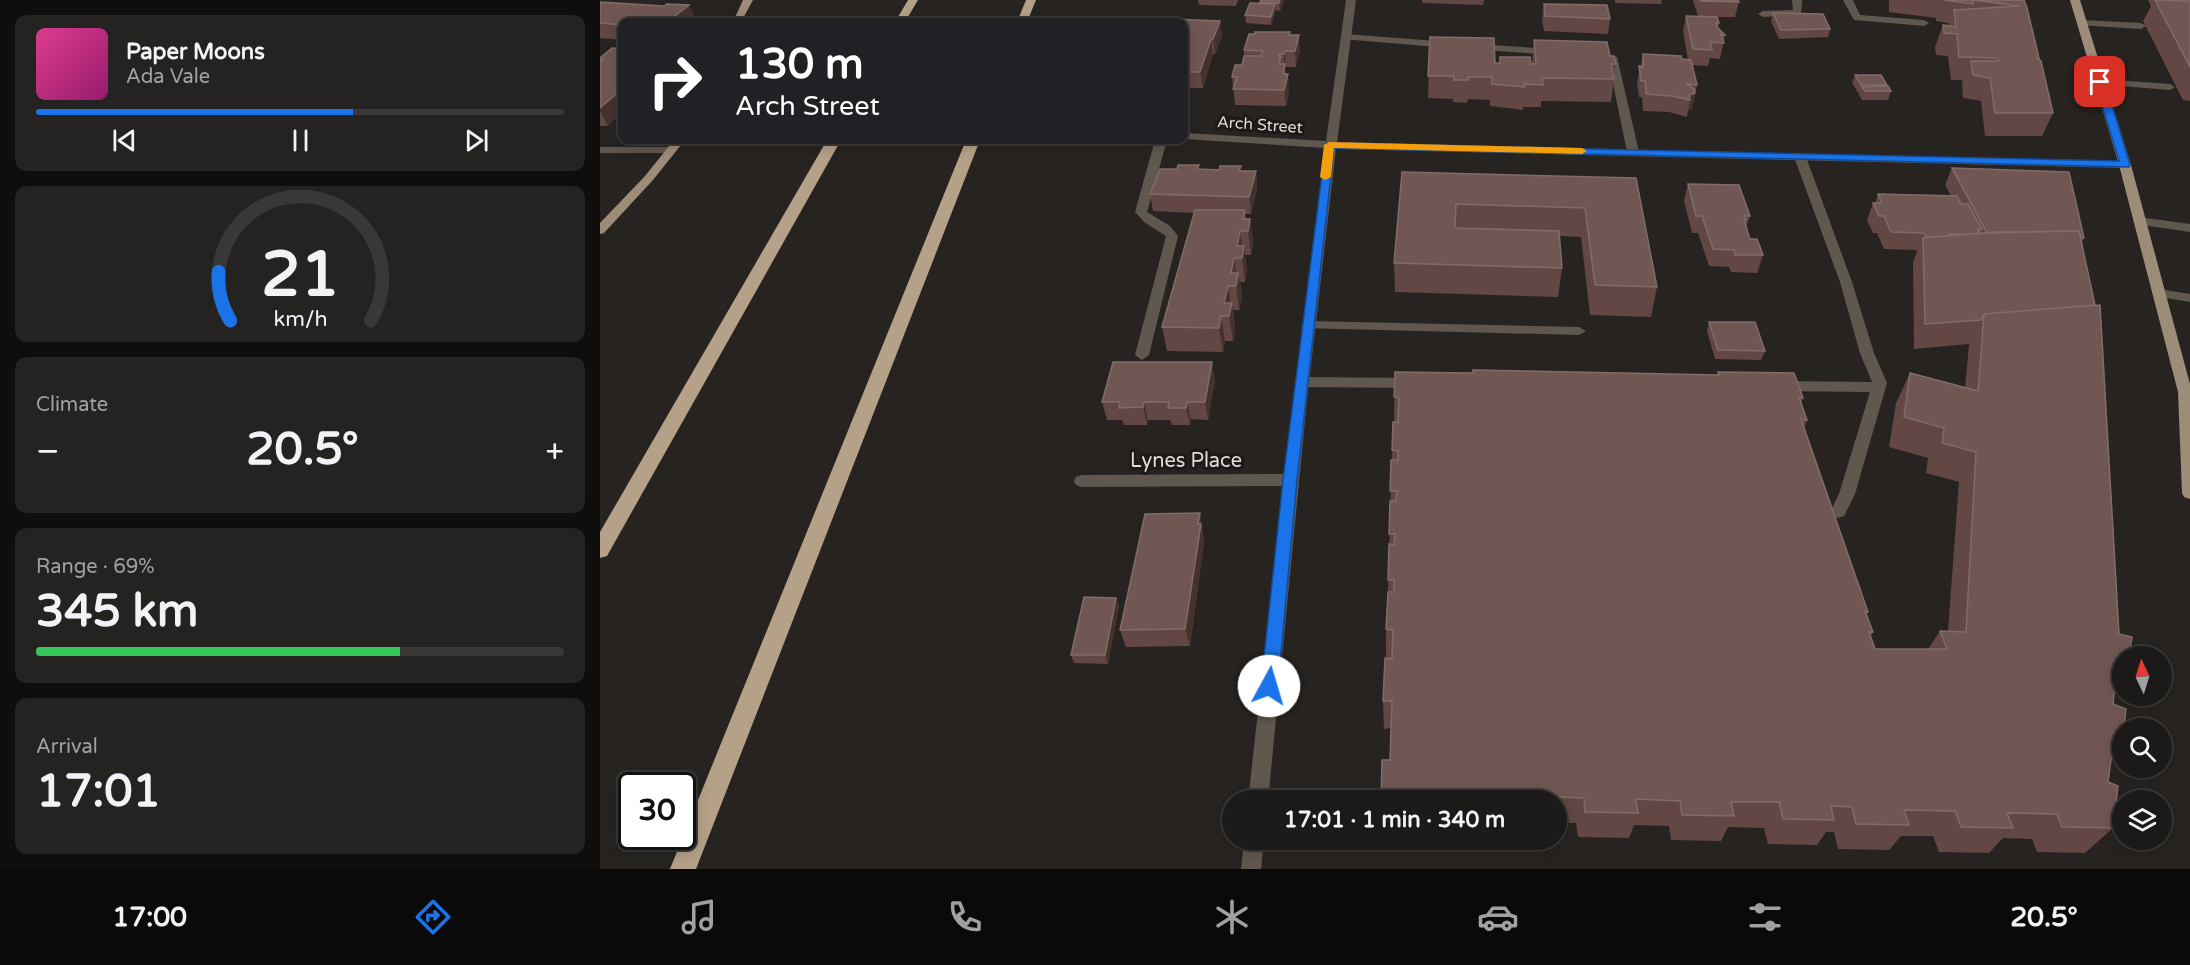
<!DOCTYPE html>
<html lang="en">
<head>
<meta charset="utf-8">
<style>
  body { margin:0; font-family:"Varela Round",sans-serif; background:#252321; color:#f1f3f6; height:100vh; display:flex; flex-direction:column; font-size:22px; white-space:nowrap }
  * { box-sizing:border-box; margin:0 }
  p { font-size:20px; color:#a0a1a2 }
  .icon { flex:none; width:33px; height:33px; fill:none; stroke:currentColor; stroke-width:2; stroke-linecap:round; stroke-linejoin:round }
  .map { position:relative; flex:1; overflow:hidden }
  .drawer { display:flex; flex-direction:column; gap:15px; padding:15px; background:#0f0e0d; width:600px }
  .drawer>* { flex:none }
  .top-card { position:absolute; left:18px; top:18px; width:570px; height:126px; border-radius:12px; box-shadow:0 3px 15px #0003,0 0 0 2px #3a3837; background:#202124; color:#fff; overflow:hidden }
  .needle { width:39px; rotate:356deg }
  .fabs { position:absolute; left:1512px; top:646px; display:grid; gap:12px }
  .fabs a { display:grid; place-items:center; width:60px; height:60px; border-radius:50%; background:#1c1a18; box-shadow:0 3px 15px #0003,0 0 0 2px #3a3837; font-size:30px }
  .speed { position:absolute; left:18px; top:772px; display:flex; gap:12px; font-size:30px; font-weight:700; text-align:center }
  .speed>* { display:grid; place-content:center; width:78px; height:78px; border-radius:50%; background:#1c1a18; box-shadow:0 3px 15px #0003,0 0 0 2px #3a3837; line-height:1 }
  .speed .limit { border:3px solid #111; border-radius:9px; background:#fff; color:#111 }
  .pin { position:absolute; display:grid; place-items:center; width:51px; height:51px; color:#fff; margin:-26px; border-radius:12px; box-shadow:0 3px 9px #0006 }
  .me { position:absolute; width:66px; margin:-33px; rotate:6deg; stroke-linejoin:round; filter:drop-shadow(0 0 4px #0008) }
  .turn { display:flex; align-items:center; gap:21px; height:126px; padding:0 18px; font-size:27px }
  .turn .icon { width:78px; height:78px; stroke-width:2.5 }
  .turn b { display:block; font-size:42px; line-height:51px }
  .big { font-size:45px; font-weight:700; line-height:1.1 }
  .drawer .tile { flex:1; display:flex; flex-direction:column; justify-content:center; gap:9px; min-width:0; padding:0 21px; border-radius:12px; background:#252321 }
  .drawer .dial { align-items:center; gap:0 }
  .dial svg { height:156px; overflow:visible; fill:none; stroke:#3a3837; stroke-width:7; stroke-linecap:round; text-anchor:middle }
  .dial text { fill:#f1f3f6; stroke:none }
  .song { display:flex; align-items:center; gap:18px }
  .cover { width:72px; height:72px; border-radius:9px; background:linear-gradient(135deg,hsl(330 70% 55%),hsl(320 70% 35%)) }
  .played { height:6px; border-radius:3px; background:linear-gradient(90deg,#1a73e8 60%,#3a3837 60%) }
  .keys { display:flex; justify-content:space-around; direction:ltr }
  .heat { display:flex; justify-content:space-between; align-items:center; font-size:33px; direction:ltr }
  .charge { height:9px; border-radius:4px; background:linear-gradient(90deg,#34c759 69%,#3a3837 0) }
  .trip { position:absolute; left:622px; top:790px; width:345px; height:60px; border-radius:30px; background:#1c1a18; box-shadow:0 3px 15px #0003,0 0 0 2px #3a3837; font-weight:700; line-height:60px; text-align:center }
  .tabs { display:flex; height:96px; justify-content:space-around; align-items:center; background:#0b0a0a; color:#a0a1a2 }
  .tabs .icon { width:42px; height:42px }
  .tabs .current { color:#1a73e8 }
  .tabs b { font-size:27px; color:#f1f3f6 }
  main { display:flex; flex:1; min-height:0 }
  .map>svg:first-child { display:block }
</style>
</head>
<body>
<main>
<section class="drawer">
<div class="tile">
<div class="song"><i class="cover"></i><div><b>Paper Moons</b><p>Ada Vale</p></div></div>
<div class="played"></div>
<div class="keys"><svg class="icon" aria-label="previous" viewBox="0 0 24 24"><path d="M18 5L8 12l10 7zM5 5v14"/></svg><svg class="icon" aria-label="pause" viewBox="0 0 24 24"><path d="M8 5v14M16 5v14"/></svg><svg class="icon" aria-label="next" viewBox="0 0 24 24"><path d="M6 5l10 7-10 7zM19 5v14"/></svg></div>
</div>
<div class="tile dial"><svg viewBox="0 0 100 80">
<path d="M14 69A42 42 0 1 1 86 69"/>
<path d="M14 69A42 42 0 0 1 8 44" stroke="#1a73e8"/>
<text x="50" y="56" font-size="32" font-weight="700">21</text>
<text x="50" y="72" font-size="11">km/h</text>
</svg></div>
<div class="tile"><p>Climate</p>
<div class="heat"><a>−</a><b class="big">20.5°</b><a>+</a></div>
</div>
<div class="tile"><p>Range · 69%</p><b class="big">345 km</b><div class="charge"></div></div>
<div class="tile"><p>Arrival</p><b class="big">17:01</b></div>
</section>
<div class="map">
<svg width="1590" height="869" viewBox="0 0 1590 869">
  <rect width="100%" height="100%" fill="#262320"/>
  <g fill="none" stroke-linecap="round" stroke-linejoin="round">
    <path fill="#60584e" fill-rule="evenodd" d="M1192,0H1202L1201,15L1163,17L1158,14L1163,11L1193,10Z
      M1243,0H1253L1260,15L1324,20L1329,23L1324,26L1254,20Z
      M1482,20L1541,23L1546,26L1541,29L1479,25L1477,23Z
      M745,34L850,42L855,45L850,48L742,39V35Z
      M874,44L952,49L957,52L952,55L871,49L869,47Z
      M1006,53L1017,57L1039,152L1037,154L1033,155L1027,152L1008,59L1001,56Z
      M1500,79L1570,84L1575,87L1570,90L1496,84L1495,82Z
      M555,140H567L547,212L570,226L578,236L549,355L542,360L535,355L566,236L544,222L535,212Z
      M0,147H72L78,150L72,153H0Z
      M1200,154L1206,157L1252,282L1274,353L1287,383L1255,494L1244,516L1238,518L1232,516L1230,512L1239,494L1270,392L1178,391L1171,386L1178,381L1272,382L1260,353L1240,282L1194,157Z
      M1539,217L1590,224V232L1535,224L1533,221Z
      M1559,289L1590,294V302L1554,296L1552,293L1554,290Z
      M708,321L979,327L986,331L979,335L703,328L701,325Z
      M701,377L815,378L822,383L815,388L701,387L694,382Z"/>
    <path fill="#60584e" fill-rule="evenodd" d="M746,0H756L737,142L1525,162L1531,165L1525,168L736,149L707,400L668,801H648L683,486L482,487L476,485L474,481L476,477L482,475L684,474L725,148L584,139V133L726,141Z
      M644,840H664L661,869H641Z"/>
    <path fill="#9d8c78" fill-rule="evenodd" d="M143,0H153L141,22H133Z
      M1470,0H1480L1531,165L1590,384V499L1584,497L1582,493L1578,392L1519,165Z
      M74,140H85L53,180L4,233L0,234V223L45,176Z"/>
    <path fill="#b5a188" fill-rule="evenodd" d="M308,0H318L305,22H295Z
      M426,0H436L427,22H417Z
      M227,140H241L7,556L0,558V532Z
      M366,140H380L96,869H70Z"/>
  </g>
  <path fill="#624744" d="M598,0H638L636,6L599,5Z
    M661,0H684V1L680,11L676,10L671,25L646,23L645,15L660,4Z
    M822,0H884L883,5L822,3Z
    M1015,0H1062L1061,4L1015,3Z
    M1093,0H1138L1139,2L1135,17H1113L1119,23L1118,28L1125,35L1120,59L1110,58L1108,66L1092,65L1097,85L1092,109L1088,111L1087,117L1069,112L1043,111L1042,97H1039L1037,82L1043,54L1088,60L1083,31L1086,16H1098Z
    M1289,0H1424L1453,113L1442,136H1385L1381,101L1363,98L1362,83L1363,80H1351L1348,56L1336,55L1335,47L1343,25L1348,26L1349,23L1336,21V18L1289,12Z
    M1548,0H1590V101L1583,100L1543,21L1551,6Z
    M0,2L64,6L89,5L96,20L22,22V40L0,38Z
    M944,4L1010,19L1008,34L944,31L942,19Z
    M1173,13L1230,29L1228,37L1179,39L1171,21Z
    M620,21L622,36L615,54H613L603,88H584V22Z
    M690,32V35L700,50L696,67H686L685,69L689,90L686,106L635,105L632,77L642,65L644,56V50Z
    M830,37L895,63H899L900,57L932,64L934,40L1010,56L1016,64L1014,76V79L1011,102L941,101V107H923V110L890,106V100L868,99L867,103L853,102V99L828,98Z
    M12,48L8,126H0V58Z
    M1255,75L1287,85L1286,86L1291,91L1288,100H1262L1259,95L1260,93H1258L1252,83Z
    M599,165V169L656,171L657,188L651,214H645L646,219H650L653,243L651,255H645L647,270L645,282H640L642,297L639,310H633L635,328L633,341H625L623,352L567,351L562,327L594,213L553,211L550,194L577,169Z
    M1352,168L1484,238L1482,242L1522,657V679L1515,688L1513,704L1522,749L1511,760L1508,782L1513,828L1485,853L1437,852L1432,839L1403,838L1389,853L1339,852L1333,836H1301L1289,850L1238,849L1234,832H1226L1217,845L1168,844L1164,828L1128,827L1121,841L1071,840L1069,826L1034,825L1029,838L978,837L976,823H957V801H781L790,760L791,728L784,729L783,701L792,659V658H786V629L788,592L792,450L794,422L795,372L873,373L1117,375L1118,372L1203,398L1201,403L1207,420L1204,428L1268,612L1266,614L1273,632L1271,636L1275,649H1328L1340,631H1348L1359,482L1326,473L1328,458L1289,447L1296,403L1310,373L1365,388L1369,344L1314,349L1313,262L1317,252L1316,250L1284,249L1277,233H1273L1267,220L1273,203H1275L1278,194L1351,196L1345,185Z
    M802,172L1036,178L1057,287L1051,317L990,315L981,237L959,236L962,268L958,297L795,292L794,263Z
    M1088,184L1150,216L1146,227L1150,239L1163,255L1157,273L1131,272L1129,267L1109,266L1098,233H1092L1084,201Z
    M1109,322L1165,351L1161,360L1115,359L1107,331Z
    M615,379L608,420L591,419L590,425H572L570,420H548L547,425H524L522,420H507L502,402Z
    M603,530V535L604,542L590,646L526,647L520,630Z
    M516,598L519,606L508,664L474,663L471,655Z"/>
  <path fill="#45322f" d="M680,0H684V1L680,11L679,3Z
    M675,4L676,12L671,25V17Z
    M89,5L96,20L93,22H67Z
    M620,21L622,36L615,54L613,39Z
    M699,35L700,50L696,67L695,51Z
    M611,39L613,54L603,88L600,72Z
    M685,51L686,67L685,69L684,54Z
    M688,74L689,90L686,106L684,90Z
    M22,89V113L8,126L0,111V108Z
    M1095,93L1092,109L1088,111L1090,100L1089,95Z
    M656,171L657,188L651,214L649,197Z
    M650,219L653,243L651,255L648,231Z
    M640,231L643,253L644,246L647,270L645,282L642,258L637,246Z
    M634,258L637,280L638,273L642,297L639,310L636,286L631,273Z
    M628,286L631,307L632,303L635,328L633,341L629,316L624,303Z
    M621,316L625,341L623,352L619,328Z
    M612,362L615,379L608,420L605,402Z
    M544,402L548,420L547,425L543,407Z
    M587,402L591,419L590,425L586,408Z
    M600,513L603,530V534L604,542L590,646L585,629Z
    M516,598L519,606L508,664L505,655Z"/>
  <path fill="#705754" stroke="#816c69" stroke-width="1.5" d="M661,0H680L679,3L660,2Z
    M1100,0H1138L1139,2L1101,1Z
    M1344,0H1424L1427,8L1439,58H1437L1441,61L1453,113H1395L1390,78L1373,75L1371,61H1399L1397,58L1359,57L1357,34L1344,33L1343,25L1356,27L1354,10L1419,6L1373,0V4Z
    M1555,0L1590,1V67Z
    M0,2L64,6L67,4L89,5L67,22H22V25L0,23Z
    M650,3L675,4L671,17L645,15Z
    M944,4L1007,5L1010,19L945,16Z
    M1173,13L1223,14L1230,29L1181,30Z
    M1086,16L1117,17L1119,23H1116L1117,27L1125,35H1121L1124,43L1110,42L1112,50L1093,49Z
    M572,19L620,21L613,39H611L600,72H584V22H571Z
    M655,32H690L689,35H699L695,51H685L684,54H679L678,56H681L679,64H685L683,74H688L684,90L633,89L637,77H632L635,65H642L644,56H661L663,51L644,50L649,34H655Z
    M830,37L894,38L895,63H900V57H930L931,64H936L934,40L1007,42L1010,56H1014L1016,64H1011L1014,79L942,78L943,85L924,84L925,87L892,84V77H868L869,80H854V76H828Z
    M12,48L22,49V89L0,108V62L3,60H0V58Z
    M1043,54L1081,56L1082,59L1091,60L1097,85L1086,84L1094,89L1095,93L1089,95L1090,100L1072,96L1046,94L1045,81H1041L1039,66L1043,67Z
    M1255,75H1281L1287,85H1261Z
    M1288,86L1291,91H1265L1262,87Z
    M578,165H599L597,169L619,170L620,166H641L639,171H656L649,197L550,194L560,169H577Z
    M1352,168L1469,172L1484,238H1481L1479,231L1387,233Z
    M802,172L1036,178L1057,287L995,285L985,208L856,204L855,228L959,231L962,268L794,263Z
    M1088,184L1139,185L1150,216H1145L1146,220H1144L1150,239H1157L1163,255H1135L1134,250L1113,249L1102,216H1096Z
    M1278,194L1357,196L1361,204H1368L1382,229H1378L1380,233L1378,232L1379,234H1349L1350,236L1326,237L1324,233L1291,232L1284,216H1279L1273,203H1282Z
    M595,210H645L643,219H650L648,231H640L637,246H644L642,258H634L631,273H638L636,286H628L624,303H632L629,316H621L619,328L562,327Z
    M1479,231L1495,305L1384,314L1381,320L1325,324L1323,238L1394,232Z
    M1500,305L1519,634L1532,637L1529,657H1522V672L1517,670L1513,704L1526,709L1524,729H1522V749L1513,745L1508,782L1518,786L1513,828L1462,827L1457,814L1407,813L1413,828L1361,827L1355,811L1304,810L1309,825L1256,824L1252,807L1231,806L1234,820L1183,819L1179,802H1131L1134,816L1082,815L1080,801L1036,799L1038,813L985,812L984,798L932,796L933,801H882L881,795L835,794L834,801H781L782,760H790L792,701H783L785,658L792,659L793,630L786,629L788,592H794V580H788L789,544L794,545L795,534H789L790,501H796L797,491H790L791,460H798V451L792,450L793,422H798L799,398L794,397L795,372L873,373V370L1119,375L1118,372L1194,373L1203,398L1199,397L1207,420L1201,419L1268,612L1265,611L1273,632H1269L1275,649H1347L1340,631L1366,632L1376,452L1342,443L1344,428L1304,417L1310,373L1378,391L1384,314Z
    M1109,322H1155L1165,351L1118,350Z
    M513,362H612L605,402H587L586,408H568L569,402H544L543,407L519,408L520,402H502Z
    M600,513L598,524H601L585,629L520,630L545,514Z
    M484,597L516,598L505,655H471Z"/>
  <path fill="#1a73e8" stroke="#114b97" stroke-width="1.5" d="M1497,80L1505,82L1530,165L1529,167L734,148L697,480L678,686L675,692L669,694L664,692L661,686L683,480L726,143L1519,161L1495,82Z"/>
  <path fill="#f59e0b" d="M729,142L982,148L987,151L982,154L734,148L731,177L725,180L720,177L724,145Z"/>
  <g text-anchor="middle" stroke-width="6" stroke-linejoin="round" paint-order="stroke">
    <g font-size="16" fill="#dfdcda" stroke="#1d1916">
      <text transform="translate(660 124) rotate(4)" y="6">Arch Street</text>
    </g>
    <g font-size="20" fill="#dfdcda" stroke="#1d1916">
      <text x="586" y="467">Lynes Place</text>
    </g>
  </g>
</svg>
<div class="fabs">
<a><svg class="needle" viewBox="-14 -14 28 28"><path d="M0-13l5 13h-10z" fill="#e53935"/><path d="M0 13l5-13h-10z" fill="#a0a1a2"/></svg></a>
<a><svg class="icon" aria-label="search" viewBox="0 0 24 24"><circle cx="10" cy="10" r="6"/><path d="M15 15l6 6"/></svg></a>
<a><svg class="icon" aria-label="layers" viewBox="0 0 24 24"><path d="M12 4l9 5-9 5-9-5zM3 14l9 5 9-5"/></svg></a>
</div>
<div class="speed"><div class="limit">30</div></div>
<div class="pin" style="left:1500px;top:82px;background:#d93025"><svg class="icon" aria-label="arrive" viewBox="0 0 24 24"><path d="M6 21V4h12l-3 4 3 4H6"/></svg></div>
<svg class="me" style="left:669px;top:686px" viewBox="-20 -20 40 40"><circle r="19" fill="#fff"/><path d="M0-13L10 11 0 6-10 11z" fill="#1a73e8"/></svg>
<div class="trip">17:01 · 1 min · 340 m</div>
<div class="top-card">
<div class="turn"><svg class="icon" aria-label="right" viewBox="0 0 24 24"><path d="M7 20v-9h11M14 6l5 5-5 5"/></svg><div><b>130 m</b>Arch Street</div></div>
</div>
</div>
</main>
<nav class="tabs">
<b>17:00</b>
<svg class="icon current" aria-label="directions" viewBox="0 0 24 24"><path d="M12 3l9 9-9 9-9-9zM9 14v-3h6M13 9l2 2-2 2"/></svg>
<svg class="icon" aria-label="music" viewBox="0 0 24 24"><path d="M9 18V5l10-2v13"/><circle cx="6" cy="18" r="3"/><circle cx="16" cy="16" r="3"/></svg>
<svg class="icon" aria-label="phone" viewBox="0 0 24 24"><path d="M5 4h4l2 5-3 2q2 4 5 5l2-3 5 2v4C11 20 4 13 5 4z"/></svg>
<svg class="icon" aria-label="climate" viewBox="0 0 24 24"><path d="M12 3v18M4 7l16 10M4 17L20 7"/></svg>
<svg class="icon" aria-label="car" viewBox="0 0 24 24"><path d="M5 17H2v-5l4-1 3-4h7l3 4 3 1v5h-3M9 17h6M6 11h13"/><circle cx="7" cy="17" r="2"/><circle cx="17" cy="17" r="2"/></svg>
<svg class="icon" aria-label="filters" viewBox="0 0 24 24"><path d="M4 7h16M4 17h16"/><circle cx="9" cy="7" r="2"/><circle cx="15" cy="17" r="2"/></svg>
<b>20.5°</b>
</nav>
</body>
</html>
